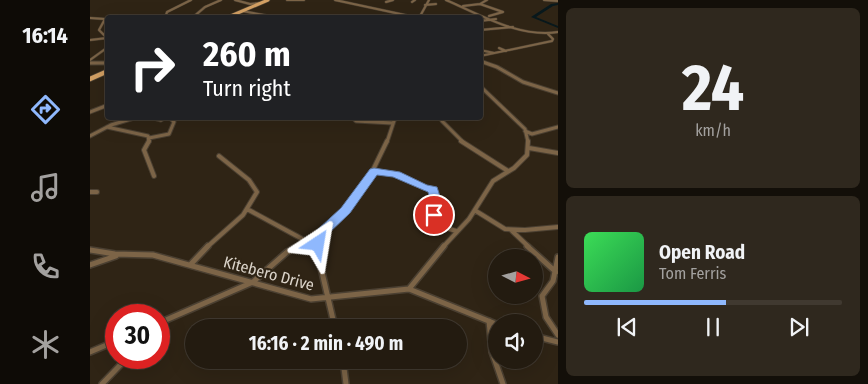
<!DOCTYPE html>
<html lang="en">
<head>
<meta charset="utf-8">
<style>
  body { margin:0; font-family:"Fira Sans Condensed",sans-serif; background:#2f281e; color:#f1f3f6; height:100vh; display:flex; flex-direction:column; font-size:19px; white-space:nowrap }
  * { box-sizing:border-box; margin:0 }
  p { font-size:16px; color:#a3a19f }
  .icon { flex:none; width:28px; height:28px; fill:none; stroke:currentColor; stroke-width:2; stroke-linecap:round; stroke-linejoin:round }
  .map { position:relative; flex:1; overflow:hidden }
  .panel { display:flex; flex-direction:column; gap:8px; padding:8px; background:#130f09; width:310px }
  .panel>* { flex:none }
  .banner { position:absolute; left:15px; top:15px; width:378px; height:105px; border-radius:5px; box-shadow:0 5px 20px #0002,0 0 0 1px #403930; background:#202124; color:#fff; overflow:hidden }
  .needle { width:32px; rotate:96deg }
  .tools { position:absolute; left:398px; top:249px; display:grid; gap:10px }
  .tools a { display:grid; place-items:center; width:55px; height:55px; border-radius:50%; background:#231b10; box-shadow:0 5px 20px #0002,0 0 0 1px #403930; font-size:25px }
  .speed { position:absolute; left:15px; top:304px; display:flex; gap:10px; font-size:25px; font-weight:700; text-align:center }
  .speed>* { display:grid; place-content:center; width:65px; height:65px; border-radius:50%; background:#231b10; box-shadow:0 5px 20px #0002,0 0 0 1px #403930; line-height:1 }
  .speed .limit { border:8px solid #d22; background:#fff; color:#111 }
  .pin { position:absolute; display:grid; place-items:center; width:42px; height:42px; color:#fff; margin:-21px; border:2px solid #fff; border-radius:50%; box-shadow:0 1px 5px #0007 }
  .me { position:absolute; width:55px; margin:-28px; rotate:33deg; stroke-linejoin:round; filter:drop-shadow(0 0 4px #0008) }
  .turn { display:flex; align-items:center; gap:18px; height:105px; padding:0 15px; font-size:22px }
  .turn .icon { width:65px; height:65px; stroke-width:2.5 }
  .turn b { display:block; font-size:35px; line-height:42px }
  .panel .card { flex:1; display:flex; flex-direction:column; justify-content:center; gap:8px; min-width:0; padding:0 18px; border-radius:8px; background:#2f281e }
  .panel .dial { align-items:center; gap:0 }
  .dial b { font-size:65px; line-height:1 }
  .song { display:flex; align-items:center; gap:15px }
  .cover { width:60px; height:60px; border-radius:8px; background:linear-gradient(135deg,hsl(130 70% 55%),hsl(140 70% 35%)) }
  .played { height:5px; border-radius:2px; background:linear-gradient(90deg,#8fb8fd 55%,#403930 55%) }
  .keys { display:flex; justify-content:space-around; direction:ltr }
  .trip { position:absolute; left:95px; top:319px; width:282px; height:50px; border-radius:25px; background:#231b10; box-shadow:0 5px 20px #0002,0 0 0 1px #403930; font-weight:700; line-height:50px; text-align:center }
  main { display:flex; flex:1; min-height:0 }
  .dock { display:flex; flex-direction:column; width:90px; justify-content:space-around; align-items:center; background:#0e0b06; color:#a3a19f }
  .dock .icon { width:35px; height:35px }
  .dock .selected { color:#8fb8fd }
  .dock b { font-size:22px; color:#f1f3f6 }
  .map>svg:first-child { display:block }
</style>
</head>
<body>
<main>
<nav class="dock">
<b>16:14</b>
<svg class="icon selected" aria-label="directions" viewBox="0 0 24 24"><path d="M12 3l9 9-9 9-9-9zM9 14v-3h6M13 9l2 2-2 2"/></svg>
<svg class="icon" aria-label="music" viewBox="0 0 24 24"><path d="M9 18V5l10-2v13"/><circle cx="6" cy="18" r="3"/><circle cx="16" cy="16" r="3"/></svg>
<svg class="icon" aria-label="phone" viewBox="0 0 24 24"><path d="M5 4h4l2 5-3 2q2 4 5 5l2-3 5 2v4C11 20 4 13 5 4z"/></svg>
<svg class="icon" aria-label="climate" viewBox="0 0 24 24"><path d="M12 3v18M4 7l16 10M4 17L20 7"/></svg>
</nav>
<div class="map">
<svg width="468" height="384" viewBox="0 0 468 384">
  <rect width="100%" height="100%" fill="#2f2415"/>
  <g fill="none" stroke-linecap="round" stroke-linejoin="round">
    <path fill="#08181c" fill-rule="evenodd" d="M468,3V5L463,6L446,17L468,26V28L441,17L461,4Z"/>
    <g stroke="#4b4032" stroke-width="3">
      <path id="street-far3" d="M145,0L160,4L170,3
        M197,0H214
        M245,0L329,18
        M356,0C391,15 429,38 468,32
        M454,0L468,1
        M296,2L303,0
        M322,2L325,0
        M390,4L413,12L399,16
        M335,5L346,4
        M373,6L390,4L397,0
        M152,11L191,18
        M0,18L15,19
        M75,18L77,12L101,0
        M102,18L115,7L131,0
        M329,18L339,0
        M390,21L406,19
        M390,30L423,27
        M0,40L17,38L9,30L15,19
        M409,48L416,51
        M390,50L404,53
        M390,56L462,41L463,39L458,34
        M0,60L18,47
        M390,61L393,62"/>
    </g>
    <g stroke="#4b4032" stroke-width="5">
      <path id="street-far2" d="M390,61L407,67L433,82L468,93
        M0,63H18
        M390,86L435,129L438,142
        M0,112L18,105
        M64,118L71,120L74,118
        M263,118L266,121L302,123
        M354,118L352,121L373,142
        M17,127L58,136L59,142
        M435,131L442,134L468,127
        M0,136L21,125L44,118
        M59,138L79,134L84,122L80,118
        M297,142L305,118"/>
    </g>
    <g stroke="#4b4032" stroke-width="6">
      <path id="street-far1" d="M59,141L54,150L64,176
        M371,141L418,171
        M439,148L468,153
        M284,171L306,174L335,188L343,189L347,203L344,224L366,231
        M0,192H7
        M157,209L216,241
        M386,211L415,229L435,230L468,227
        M421,230L439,247
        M117,247L153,215L167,192L159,180L129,156
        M206,247L231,233
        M229,247L231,233L268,194L282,172L297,141
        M353,247L379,219L403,181L424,168L437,155L438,141"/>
    </g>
    <g stroke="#4b4032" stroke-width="8">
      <path id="street" d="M229,246L228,255L245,328
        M437,246L466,272
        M0,250L25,254L63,255L221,299L319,289L406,324
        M468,257L463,281L452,296L456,317L468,335
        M101,264L118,246
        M0,265L26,256
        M319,289L354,246
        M399,321L402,352L413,384
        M69,323L163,282L197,252L208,246
        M444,336L468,342
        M0,352L26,341
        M253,360L256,384
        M12,384L37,358"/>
    </g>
    <g stroke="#4b4032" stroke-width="4.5">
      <path id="primary-far1" d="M136,18L178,0"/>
    </g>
    <g stroke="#4b4032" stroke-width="6">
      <path id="primary" d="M0,79L18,71"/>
    </g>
    <use href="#street-far3" stroke="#7c6447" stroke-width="2"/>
    <use href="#street-far2" stroke="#7c6447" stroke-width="3"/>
    <use href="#street-far1" stroke="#7c6447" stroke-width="4"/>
    <use href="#street" stroke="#7c6447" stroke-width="5"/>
    <use href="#primary-far1" stroke="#d3a063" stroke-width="3"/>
    <use href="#primary" stroke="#d3a063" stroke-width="4.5"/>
  </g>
  <path fill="#8fb8fd" stroke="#5d78a4" d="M284,168L310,172L337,185L347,187L352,203L349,218L344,219L338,215L341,203L338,192L303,177L287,175L260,213L237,235L233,247H224L222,244L227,230L251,208L280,169Z"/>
  <g text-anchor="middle" stroke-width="4" stroke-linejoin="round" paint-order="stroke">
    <g font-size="16" fill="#dbd4ca" stroke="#2f2415">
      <text transform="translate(179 273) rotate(15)" y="6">Kitebero Drive</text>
    </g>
  </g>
</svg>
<div class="tools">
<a><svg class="needle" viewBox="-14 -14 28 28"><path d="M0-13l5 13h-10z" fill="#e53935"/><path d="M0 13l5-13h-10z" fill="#a3a19f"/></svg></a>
<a><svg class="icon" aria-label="sound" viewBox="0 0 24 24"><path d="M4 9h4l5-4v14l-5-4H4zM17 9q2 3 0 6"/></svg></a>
</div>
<div class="speed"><div class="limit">30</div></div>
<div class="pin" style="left:344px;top:215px;background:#d93025"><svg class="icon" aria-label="arrive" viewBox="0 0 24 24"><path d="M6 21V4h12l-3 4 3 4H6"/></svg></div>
<svg class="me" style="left:228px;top:244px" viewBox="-20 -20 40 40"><path d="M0-17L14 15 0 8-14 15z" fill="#8fb8fd" stroke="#fff" stroke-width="4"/></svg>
<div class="trip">16:16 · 2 min · 490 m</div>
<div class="banner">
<div class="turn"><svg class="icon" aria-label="right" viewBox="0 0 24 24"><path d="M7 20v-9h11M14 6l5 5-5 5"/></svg><div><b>260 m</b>Turn right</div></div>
</div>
</div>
<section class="panel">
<div class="card dial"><b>24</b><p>km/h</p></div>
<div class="card">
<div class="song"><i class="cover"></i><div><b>Open Road</b><p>Tom Ferris</p></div></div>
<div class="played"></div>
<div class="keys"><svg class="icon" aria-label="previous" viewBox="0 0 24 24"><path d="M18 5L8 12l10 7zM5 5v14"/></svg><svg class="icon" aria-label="pause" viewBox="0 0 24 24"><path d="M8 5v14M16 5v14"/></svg><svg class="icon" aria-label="next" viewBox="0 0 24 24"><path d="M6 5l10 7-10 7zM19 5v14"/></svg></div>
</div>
</section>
</main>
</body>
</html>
